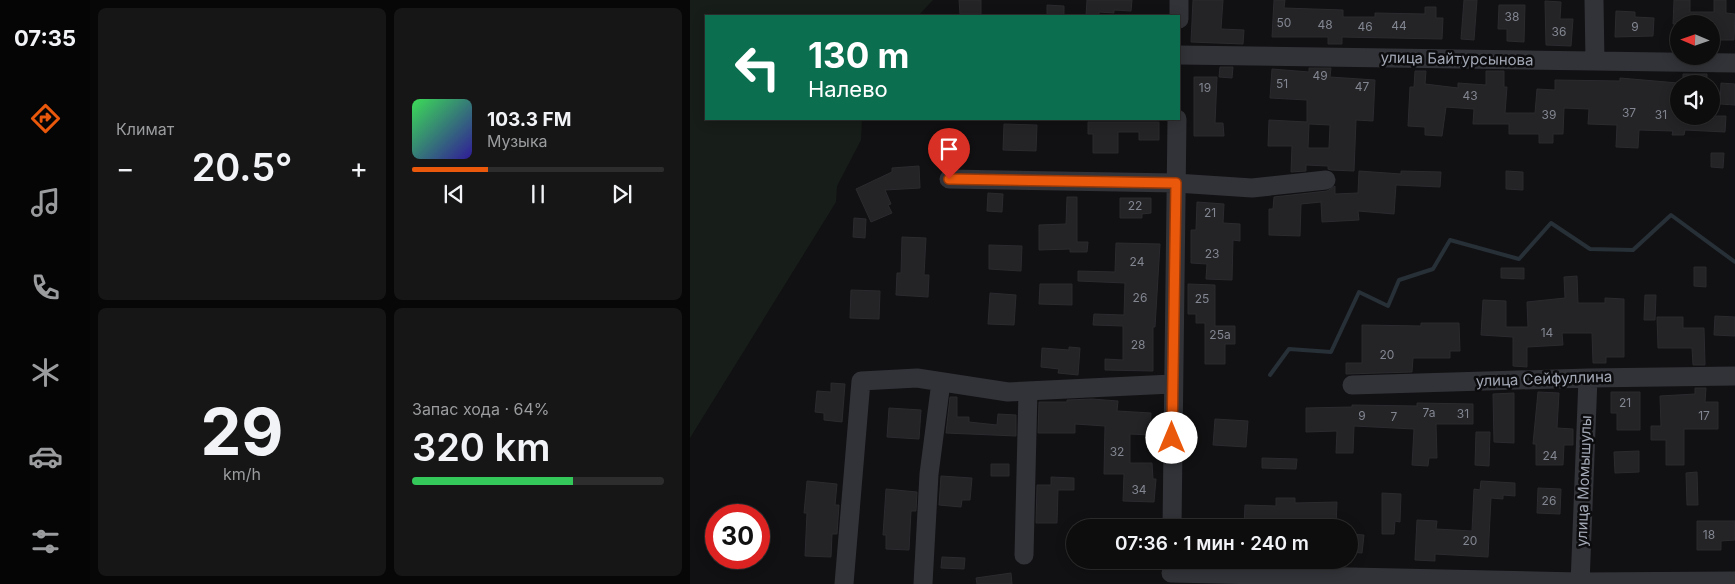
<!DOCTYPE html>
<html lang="ru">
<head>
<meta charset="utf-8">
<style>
  body { margin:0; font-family:Inter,sans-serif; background:#161617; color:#f1f3f6; height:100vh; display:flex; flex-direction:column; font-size:19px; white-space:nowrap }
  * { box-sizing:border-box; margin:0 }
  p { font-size:16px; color:#9a9c9e }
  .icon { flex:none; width:28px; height:28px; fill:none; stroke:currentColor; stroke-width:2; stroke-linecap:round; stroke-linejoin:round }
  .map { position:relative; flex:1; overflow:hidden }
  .details { display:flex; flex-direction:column; gap:8px; padding:8px; background:#070708; width:600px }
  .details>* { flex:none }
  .banner { position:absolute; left:15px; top:15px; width:475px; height:105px; border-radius:0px; box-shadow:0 2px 12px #0003,0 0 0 1px #2d2d2e; background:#0b6e4f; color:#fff; overflow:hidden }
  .needle { width:32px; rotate:272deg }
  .tools { position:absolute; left:980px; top:15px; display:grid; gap:10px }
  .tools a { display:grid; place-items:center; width:50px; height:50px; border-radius:50%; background:#0d0d0e; box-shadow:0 2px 12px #0003,0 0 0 1px #2d2d2e; font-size:25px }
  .speed { position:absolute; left:15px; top:504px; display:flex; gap:10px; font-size:25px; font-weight:700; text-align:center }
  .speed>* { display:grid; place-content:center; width:65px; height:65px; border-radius:50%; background:#0d0d0e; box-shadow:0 2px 12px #0003,0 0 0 1px #2d2d2e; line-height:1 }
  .speed .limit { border:8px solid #d22; background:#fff; color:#111 }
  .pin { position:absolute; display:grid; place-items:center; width:42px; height:42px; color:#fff; margin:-51px -21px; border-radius:50% 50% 50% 0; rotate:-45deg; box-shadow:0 0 5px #0007 }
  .pin .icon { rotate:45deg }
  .me { position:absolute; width:55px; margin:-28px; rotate:0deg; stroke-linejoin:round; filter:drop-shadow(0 0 4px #0008) }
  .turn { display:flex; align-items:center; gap:18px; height:105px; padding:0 20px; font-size:22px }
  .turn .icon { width:65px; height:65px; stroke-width:2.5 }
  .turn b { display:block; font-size:35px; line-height:42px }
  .big { font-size:38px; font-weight:600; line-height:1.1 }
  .details .card { flex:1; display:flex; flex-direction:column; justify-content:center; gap:8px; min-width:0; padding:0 18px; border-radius:8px; background:#161617 }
  .details .dial { align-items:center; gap:0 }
  .dial b { font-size:65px; line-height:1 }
  .song { display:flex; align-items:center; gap:15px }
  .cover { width:60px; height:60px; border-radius:8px; background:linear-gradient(135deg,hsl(130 70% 55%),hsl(250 70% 35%)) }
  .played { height:5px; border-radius:2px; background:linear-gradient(90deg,#ea580c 30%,#2d2d2e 30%) }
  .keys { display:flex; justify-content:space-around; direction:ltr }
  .heat { display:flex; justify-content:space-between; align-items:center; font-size:28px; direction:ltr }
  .charge { height:8px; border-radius:4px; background:linear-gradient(90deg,#34c759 64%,#2d2d2e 0) }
  .details .tiles { flex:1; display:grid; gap:8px; grid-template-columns:repeat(2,1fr) }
  .trip { position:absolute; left:376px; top:519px; width:292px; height:50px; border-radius:25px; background:#0d0d0e; box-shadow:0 2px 12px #0003,0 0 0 1px #2d2d2e; font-weight:600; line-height:50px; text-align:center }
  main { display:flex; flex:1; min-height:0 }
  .tab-bar { display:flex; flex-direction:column; width:90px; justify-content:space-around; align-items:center; background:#050506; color:#9a9c9e }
  .tab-bar .icon { width:35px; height:35px }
  .tab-bar .active { color:#ea580c }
  .tab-bar b { font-size:22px; color:#f1f3f6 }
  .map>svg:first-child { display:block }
</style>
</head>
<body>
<main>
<nav class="tab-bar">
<b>07:35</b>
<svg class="icon active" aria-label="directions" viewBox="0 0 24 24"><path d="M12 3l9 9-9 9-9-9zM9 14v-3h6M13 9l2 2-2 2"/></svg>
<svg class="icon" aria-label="music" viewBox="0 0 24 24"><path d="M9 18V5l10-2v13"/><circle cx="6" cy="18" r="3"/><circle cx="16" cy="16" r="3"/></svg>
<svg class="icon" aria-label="phone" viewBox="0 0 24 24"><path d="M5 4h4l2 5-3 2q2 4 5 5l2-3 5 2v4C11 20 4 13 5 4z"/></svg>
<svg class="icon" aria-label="climate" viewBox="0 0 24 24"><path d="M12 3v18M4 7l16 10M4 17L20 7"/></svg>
<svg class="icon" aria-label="car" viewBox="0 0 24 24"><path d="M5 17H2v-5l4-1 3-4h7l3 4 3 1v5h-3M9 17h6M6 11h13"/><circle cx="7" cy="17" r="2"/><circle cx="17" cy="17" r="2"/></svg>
<svg class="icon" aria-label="filters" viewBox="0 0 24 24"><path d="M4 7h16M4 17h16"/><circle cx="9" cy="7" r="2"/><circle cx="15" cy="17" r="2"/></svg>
</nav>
<section class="details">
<div class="tiles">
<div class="card"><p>Климат</p>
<div class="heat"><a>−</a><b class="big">20.5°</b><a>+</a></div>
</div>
<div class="card">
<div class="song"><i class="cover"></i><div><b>103.3 FM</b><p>Музыка</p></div></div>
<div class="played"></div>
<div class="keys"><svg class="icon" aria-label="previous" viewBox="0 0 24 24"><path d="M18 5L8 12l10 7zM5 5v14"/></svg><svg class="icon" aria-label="pause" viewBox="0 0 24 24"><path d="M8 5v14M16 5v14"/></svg><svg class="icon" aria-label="next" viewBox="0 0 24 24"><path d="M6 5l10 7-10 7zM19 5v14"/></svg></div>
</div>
<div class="card dial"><b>29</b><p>km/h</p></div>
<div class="card"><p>Запас хода · 64%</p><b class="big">320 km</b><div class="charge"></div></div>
</div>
</section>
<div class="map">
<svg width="1045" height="584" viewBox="0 0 1045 584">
  <rect width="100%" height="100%" fill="#111113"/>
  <path fill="#171d18" d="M0,0H243L228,16H16V119H172L171,140L147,186L146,202L0,438Z"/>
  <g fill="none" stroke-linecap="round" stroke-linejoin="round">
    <path stroke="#272f37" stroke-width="4" d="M580,375L599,349L641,352L669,292L698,306L709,280L743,269L760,240L829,259L861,223L900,249L943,250L981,215L1045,262"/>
  </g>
  <path fill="#242427" stroke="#2b2b2f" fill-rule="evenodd" d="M269,0H291V14H270Z
    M397,0H442L441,11L424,10V13L409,12V16H396Z
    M503,0H533L531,29L554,30L553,44L501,42Z
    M584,0H595L594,8L653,10V17H685V13L735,14V7H746V18H753L752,39L652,37V44H638V37H582Z
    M774,0H787L784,40L771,39Z
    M984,0H1000V12H1024V0H1036V13L1045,14L1044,40H1024V24H983Z
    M855,1L871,2L870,19H883L881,46L856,45Z
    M357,5L374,6V16H357Z
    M809,5H835L834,42L817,41V29H808Z
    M926,11L945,12V17L964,18L963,36L925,37Z
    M530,67H543L542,78L529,77Z
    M619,68H641L640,77L685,80L683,121L666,120L664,171L641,170L638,169V166L616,165V171L601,172L602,146H578L579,120L617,122V100L580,98L582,69L619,72ZM619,124L640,125L639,148H618Z
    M725,71H736L735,84L768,88V83L796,85V71H814V87H817L815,113H845L847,89L865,90V80L930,81V78L988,83L986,116H1036L1035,132L995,130L994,135H982L983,131L949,130L948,148L926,147L927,125L898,124L899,109L874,108L873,134H863V143H849V134H819V124H783L784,109L756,107L752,136L735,135V127L718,126L720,87H724Z
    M993,74H1017V84H993Z
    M504,77H527L525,123H533L534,136H504Z
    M1031,83L1045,84V105L1030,104Z
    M398,122H469V140H449V132H428V153H403V134H398Z
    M314,124L347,125L346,151L313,150Z
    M1021,153H1034L1033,168L1021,167Z
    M229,166L230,188L195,190L201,204L198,205L202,213L181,222L166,189L202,172V168Z
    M669,171L711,174V171L751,172L750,187L706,185L704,214L668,211L669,220L632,222L631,202L611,204L610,236L579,235V209H583L584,197L637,191L645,186V194L668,193Z
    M816,171L833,172V190L816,189Z
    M298,193L313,194L312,212L297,211Z
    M377,197H387V242H398L397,252H380V249L349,250V225L376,224Z
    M430,198H461V213L452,214V218H430Z
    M507,202L534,204L533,223L550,224V241L543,240L542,280L516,279L517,264L501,263V230H506Z
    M164,218L176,219L175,238L163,237Z
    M212,237L236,238L234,275H239L238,297L206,295L207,273H211Z
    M426,243L470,244L465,327H463V371L415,370V359L433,360V326L403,325L404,314L434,315L435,283L388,281V271L425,272Z
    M299,245L332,246L331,271L299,269Z
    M1004,267H1016V287L1004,286Z
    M811,268H834V279L811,278Z
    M887,276L888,303H915V298L934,299V357H916V363H903L902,333H872L873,345L837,347V367L823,366V337L791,335L793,300L816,301V327H838L837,302L875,298L874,277Z
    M350,284H382V305L349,304Z
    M498,284L525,285V326H545V344H535V364H515V323H506V314H498Z
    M161,290L190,291L189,319L160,318Z
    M300,293L326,295L324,325L298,324Z
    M955,295H966L965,320H954Z
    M1025,316L1045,317V336L1024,335Z
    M967,317H993V328H1014L1015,365H1003L1002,348H968Z
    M731,323H769L770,351H760V358H723L722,372L656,374V363H672V325L731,326Z
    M379,347L390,348L388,375L368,373L369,369L351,367L352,348L379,350Z
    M141,383L155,384L152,422L134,420V413L125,412L127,391L141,392Z
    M1005,388H1016L1015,402H1028V429H994V465H976V440H961V426H971L970,396L1005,394Z
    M848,392L869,393L867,428L883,429V445H874L873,465H846V444H843Z
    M921,392H950V430H927V413H921Z
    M824,393V443L804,442L803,394Z
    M260,397H267V417H279V422L307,425L308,414L326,415V436L256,433Z
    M402,399L428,401L427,411L461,413L460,435L440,434V463H462L463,479H466L464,502L433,501L434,474H414L415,426L385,424V433H348L349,402H377V400Z
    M727,403L783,404V424H746L747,458H739L738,466L722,465L724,429L664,426L663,453H646L647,431L616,432V408L662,407V405L727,406Z
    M199,408L231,410L229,439L197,437Z
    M525,419L558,421L556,447L523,445Z
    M786,432H800L799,466L785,465Z
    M949,451V472L925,473L924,452Z
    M572,458L607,459L606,469L572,468Z
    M301,464H319V476H301Z
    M1007,472L1008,505H997L996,473Z
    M251,476L282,478L280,500H272L271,507L249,505Z
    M361,477L384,478V490H368L367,523H346L347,485H361Z
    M117,481L147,484L145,505H149L147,534H142L141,557L115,556L117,513H114Z
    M791,481L825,483V496L813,495V499L801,498L798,557L745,554V561L725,560L727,520L747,521L746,529L782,531L784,489L790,490Z
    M848,488L871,489L870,514L847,513Z
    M196,489L227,492L226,511H221L219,550L196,549V535H193Z
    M692,493L711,494L710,522L705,521L704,534H692Z
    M586,498H605V503L647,502L646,528L610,527V520H569V528H554L555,505L586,506Z
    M1007,521H1045V540L1031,541V550H1007Z
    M660,534L674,535L672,553L660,552Z
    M252,557L275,558L274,569L251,568Z
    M321,573L322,584H287L286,578Z"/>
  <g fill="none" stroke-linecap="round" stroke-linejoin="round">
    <path stroke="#323338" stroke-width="19" d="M904,0L905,61
      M489,19V0
      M489,55L1045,63
      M259,179L486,183L562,188L636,180
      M662,385L898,378L1045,376
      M482,528L487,119
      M334,555L338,391
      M481,573L890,582L1045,581
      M154,584L171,381L227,378L318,392L482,384
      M233,584L239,474L251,382
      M890,584L898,378"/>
  </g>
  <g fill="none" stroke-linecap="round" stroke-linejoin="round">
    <g stroke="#983908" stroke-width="12">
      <path id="route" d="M259,179L486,183L482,438"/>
    </g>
    <use href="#route" stroke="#ea580c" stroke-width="9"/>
  </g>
  <g text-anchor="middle" stroke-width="5" stroke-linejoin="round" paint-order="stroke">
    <g font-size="12" fill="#828690">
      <text x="822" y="21">38</text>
      <text x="594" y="27">50</text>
      <text x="635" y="29">48</text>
      <text x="709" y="30">44</text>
      <text x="675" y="31">46</text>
      <text x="945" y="31">9</text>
      <text x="869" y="36">36</text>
      <text x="630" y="80">49</text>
      <text x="592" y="88">51</text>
      <text x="672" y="91">47</text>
      <text x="515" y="92">19</text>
      <text x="780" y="100">43</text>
      <text x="939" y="117">37</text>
      <text x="859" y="119">39</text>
      <text x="971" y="119">31</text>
      <text x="445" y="210">22</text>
      <text x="520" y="217">21</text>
      <text x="522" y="258">23</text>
      <text x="447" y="266">24</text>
      <text x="450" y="302">26</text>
      <text x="512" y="303">25</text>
      <text x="857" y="337">14</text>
      <text x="530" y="339">25а</text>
      <text x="448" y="349">28</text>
      <text x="697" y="359">20</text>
      <text x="935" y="407">21</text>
      <text x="739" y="417">7а</text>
      <text x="773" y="418">31</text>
      <text x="672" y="420">9</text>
      <text x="1014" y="420">17</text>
      <text x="704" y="421">7</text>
      <text x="427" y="456">32</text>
      <text x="860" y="460">24</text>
      <text x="449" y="494">34</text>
      <text x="859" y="505">26</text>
      <text x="1019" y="539">18</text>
      <text x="780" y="545">20</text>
    </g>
    <g font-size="15" fill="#a2a7b4" stroke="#0c0c0e">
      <text transform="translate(767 59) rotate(1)" y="5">улица Байтурсынова</text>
      <text transform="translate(854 379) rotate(-2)" y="5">улица Сейфуллина</text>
      <text transform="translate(894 481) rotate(-88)" y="5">улица Момышулы</text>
    </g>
  </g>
</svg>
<div class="tools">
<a><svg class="needle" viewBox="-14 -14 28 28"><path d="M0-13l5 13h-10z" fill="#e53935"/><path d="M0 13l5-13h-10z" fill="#9a9c9e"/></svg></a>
<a><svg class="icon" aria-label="sound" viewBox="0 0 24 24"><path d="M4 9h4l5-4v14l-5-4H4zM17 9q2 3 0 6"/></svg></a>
</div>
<div class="speed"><div class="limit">30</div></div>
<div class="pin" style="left:259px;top:179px;background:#d93025"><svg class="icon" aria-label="arrive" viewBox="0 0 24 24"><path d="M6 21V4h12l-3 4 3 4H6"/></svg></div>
<svg class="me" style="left:482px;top:438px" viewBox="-20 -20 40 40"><circle r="19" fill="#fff"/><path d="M0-13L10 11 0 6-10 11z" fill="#ea580c"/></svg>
<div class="trip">07:36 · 1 мин · 240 m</div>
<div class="banner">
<div class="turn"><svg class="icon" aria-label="left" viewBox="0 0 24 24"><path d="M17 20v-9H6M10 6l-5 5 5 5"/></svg><div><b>130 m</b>Налево</div></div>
</div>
</div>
</main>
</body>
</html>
